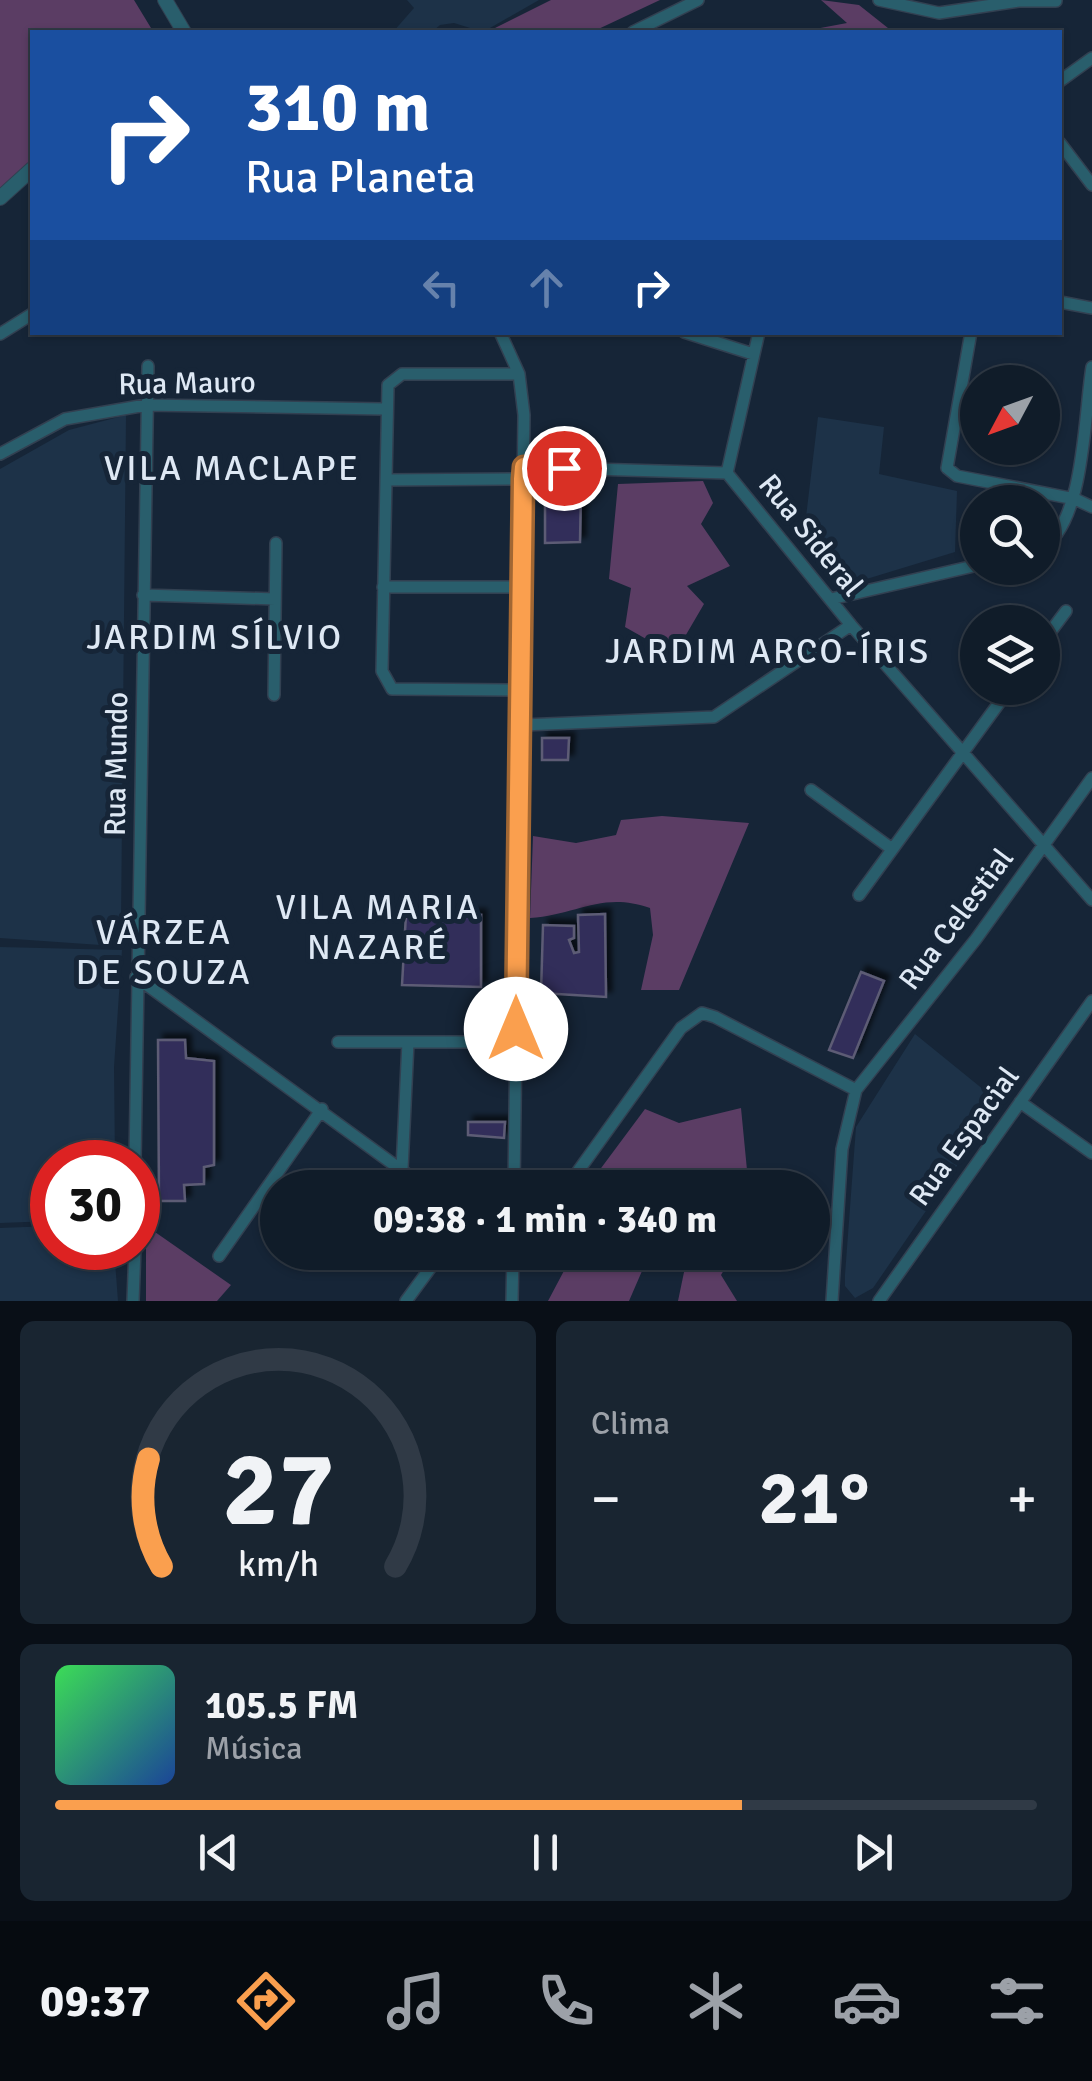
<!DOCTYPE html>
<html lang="pt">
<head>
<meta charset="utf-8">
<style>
  body { margin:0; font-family:Signika,sans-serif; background:#192531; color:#f1f3f6; height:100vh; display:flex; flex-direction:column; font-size:38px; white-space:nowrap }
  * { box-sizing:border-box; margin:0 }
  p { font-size:32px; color:#9ca1a8 }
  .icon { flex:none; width:55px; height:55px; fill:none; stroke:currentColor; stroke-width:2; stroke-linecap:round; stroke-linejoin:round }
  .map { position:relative; height:1301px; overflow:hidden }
  .side { display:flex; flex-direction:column; gap:20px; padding:20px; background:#090f17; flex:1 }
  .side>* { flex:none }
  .top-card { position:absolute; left:30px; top:30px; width:1032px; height:305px; border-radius:0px; box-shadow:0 2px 8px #0004,0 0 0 2px #303a46; background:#1a4fa0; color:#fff; overflow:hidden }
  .needle { width:65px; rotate:229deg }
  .controls { position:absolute; left:960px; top:365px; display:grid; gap:20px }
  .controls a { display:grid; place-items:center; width:100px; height:100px; border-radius:50%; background:#101c29; box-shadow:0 2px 8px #0004,0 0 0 2px #303a46; font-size:50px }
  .speed { position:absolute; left:30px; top:1140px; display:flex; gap:20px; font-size:50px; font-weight:700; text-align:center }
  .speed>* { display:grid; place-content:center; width:130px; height:130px; border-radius:50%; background:#101c29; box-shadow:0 2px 8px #0004,0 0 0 2px #303a46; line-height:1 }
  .speed .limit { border:15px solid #d22; background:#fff; color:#111 }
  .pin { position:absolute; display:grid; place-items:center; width:85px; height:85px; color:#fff; margin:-42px; border:5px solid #fff; border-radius:50%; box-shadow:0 2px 10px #0007 }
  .me { position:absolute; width:110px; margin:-55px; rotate:0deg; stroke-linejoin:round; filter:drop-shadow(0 0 8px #0008) }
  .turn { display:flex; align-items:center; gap:35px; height:210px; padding:0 50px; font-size:45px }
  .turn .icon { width:130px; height:130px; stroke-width:2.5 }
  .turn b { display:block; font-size:70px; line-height:85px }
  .lanes { display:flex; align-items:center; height:95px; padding:0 50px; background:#0003; justify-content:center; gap:50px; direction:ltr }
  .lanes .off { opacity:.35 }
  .big { font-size:75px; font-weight:700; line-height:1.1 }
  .side .widget { flex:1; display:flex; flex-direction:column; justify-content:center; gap:15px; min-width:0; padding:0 35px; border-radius:15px; background:#192531 }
  .side .dial { align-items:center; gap:0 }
  .dial svg { height:260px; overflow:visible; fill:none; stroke:#303a46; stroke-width:7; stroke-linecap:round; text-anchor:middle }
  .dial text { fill:#f1f3f6; stroke:none }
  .song { display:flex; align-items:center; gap:30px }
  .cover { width:120px; height:120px; border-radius:15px; background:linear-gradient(135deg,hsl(130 70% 55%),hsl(220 70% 35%)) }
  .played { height:10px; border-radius:5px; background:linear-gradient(90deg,#fa9f4e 70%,#303a46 70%) }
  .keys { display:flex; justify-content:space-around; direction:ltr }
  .heat { display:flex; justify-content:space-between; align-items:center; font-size:55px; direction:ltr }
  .side .tiles { flex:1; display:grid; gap:20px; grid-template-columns:1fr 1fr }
  .widget:last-child { grid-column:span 2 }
  .trip { position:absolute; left:260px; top:1170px; width:570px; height:100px; border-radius:50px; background:#101c29; box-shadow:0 2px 8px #0004,0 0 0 2px #303a46; font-weight:700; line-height:100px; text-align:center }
  .dock { display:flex; height:160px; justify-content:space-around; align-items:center; background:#060b10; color:#9ca1a8 }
  .dock .icon { width:70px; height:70px }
  .dock .active { color:#fa9f4e }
  .dock b { font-size:45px; color:#f1f3f6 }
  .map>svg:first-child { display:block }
</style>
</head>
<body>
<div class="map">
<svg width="1092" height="1301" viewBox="0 0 1092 1301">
  <defs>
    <filter id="shadow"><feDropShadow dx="5.5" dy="-5.5" stdDeviation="2.5" flood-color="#0009"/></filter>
  </defs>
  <rect width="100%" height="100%" fill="#162537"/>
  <path fill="#1d3248" d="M407,0H539L483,32L454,23L440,25L432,32H393L414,8Z
    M126,415L121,923L115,946L0,938V469L69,430Z
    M818,417L884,427L879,474L957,491L955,552L860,581L828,573L803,542Z
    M0,947L122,950L114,1067L115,1162H52V1221L0,1223Z
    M915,1034L1000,1103L873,1288L855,1298L845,1286V1275L856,1127Z
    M52,1226V1248H114L118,1301H0V1228Z"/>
  <path fill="#5b3d64" d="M0,0H134L151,28L150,32H32V173L0,192Z
    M551,0H660L592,32H487Z
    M821,0L859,5L893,32H799L847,23Z
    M703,481L713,503L701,524L730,566L687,586L704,604L680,645L662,648L625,627L631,588L609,579L618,484Z
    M662,816L749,823L679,990H641L653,935L650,908C602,891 577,915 530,918L533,836L576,843L616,835L621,820Z
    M741,1108L747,1170L776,1187H587L645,1109L679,1123Z
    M155,1232L231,1285L217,1301H146V1237Z
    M616,1253H663L642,1271L629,1301H548L566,1267L602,1270Z
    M688,1253H734L721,1275L737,1301H678Z"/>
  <path fill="#322f5a" stroke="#5d5c75" stroke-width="2.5" filter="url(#shadow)" d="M545,490H581L580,542L545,543Z
    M542,738H569L568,760H542Z
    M406,914L481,915V987L402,985Z
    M605,914L606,997L541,993L543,925L574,926V938L569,940L574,953L579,952L578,915Z
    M861,972L884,981L853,1058L829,1050Z
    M158,1040H185L186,1058L214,1061V1165L204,1167V1184L184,1185L185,1201H159Z
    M468,1122H505L504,1138L468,1135Z"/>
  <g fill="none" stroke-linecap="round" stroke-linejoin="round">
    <g stroke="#324051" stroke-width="14">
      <path id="minor" d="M879,0L939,13L1019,1H1056
        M633,32L698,0
        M1060,81L1092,58
        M1060,143L1092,185
        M1060,302L1092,308
        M500,332L519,374L524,415L514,1188
        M684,332L753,354
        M971,332L947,468L957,476L1075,499L1092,507
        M0,334L32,314
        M519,374H402L388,385L382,671L392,689L522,690
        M0,454L65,419L146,405L384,409
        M524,467L727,473L759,332
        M727,473L851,625L1092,900
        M386,480L523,479
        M1042,548C1085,522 1084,414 1092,367
        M383,587H521
        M143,595L275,599
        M831,599L978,565
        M1042,643L1066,611
        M274,695L276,543
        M523,725L714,717L851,625
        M811,790L892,849
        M859,895L1010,688
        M136,977L426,1188
        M338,1042H516
        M856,1090L976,939L1092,778
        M1020,1102L1092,1153
        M135,1162L148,366
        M402,1169L408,1042
        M566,1188L681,1028L702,1013L715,1017L856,1090L842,1149L832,1301
        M219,1256L322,1109
        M133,1301L135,1248
        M406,1301L442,1252
        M512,1301L513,1252
        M879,1301L1092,1001"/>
    </g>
    <g stroke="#324051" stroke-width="16">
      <path id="tertiary" d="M165,0L184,32
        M0,198L32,169"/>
    </g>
    <use href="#minor" stroke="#295e6c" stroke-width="11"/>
    <use href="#tertiary" stroke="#295e6c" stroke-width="14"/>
  </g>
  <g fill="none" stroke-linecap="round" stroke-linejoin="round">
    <g stroke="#a26733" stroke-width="25">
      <path id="route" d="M516,1029L523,479L524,467L564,468"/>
    </g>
    <use href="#route" stroke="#fa9f4e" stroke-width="18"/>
  </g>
  <g text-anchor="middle" stroke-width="10" stroke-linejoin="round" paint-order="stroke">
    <g font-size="30" fill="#dee8f4" stroke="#162537">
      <text transform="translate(187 383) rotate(-1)" y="10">Rua Mauro</text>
      <text transform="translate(811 535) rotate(51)" y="10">Rua Sideral</text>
      <text transform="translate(116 764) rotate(-89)" y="10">Rua Mundo</text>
      <text transform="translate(956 919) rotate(-53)" y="10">Rua Celestial</text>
      <text transform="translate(964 1136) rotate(-54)" y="10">Rua Espacial</text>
    </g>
    <g font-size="35" letter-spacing="2.5" fill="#dee8f4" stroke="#162537">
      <text x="232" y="480">VILA MACLAPE</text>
      <text x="215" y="649">JARDIM SÍLVIO</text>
      <text x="768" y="663">JARDIM ARCO-ÍRIS</text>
      <text x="378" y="919">VILA MARIA<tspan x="378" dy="40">NAZARÉ</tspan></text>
      <text x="164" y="944">VÁRZEA<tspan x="164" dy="40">DE SOUZA</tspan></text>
    </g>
  </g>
</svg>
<div class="controls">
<a><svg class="needle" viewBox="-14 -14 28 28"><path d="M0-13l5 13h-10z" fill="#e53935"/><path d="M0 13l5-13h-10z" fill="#9ca1a8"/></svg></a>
<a><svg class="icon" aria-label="search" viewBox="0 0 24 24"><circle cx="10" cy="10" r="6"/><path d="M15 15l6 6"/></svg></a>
<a><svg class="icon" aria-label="layers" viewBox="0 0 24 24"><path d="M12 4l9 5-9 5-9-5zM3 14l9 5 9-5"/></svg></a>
</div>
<div class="speed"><div class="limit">30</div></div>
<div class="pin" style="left:564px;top:468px;background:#d93025"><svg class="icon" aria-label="arrive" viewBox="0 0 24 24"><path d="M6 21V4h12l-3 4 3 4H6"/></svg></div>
<svg class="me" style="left:516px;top:1029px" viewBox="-20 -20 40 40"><circle r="19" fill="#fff"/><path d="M0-13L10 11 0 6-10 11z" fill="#fa9f4e"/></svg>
<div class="trip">09:38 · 1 min · 340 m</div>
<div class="top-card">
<div class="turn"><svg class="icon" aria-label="right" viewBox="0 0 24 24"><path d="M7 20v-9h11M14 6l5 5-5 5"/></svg><div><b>310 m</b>Rua Planeta</div></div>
<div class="lanes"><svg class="icon off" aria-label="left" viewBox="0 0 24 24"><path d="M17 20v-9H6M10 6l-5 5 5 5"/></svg><svg class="icon off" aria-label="ahead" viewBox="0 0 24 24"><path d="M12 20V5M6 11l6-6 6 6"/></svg><svg class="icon" aria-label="right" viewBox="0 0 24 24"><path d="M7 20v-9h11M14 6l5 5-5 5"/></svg></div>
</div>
</div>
<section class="side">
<div class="tiles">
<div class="widget dial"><svg viewBox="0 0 100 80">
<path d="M14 69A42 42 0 1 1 86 69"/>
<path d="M14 69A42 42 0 0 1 10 36" stroke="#fa9f4e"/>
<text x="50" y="56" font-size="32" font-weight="700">27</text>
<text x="50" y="72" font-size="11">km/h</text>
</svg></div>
<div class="widget"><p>Clima</p>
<div class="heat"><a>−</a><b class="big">21°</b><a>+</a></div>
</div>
<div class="widget">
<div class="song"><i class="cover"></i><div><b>105.5 FM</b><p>Música</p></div></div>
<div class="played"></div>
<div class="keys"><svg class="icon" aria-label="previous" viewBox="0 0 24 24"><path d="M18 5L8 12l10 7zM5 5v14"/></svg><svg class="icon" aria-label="pause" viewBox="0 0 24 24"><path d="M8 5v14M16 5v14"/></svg><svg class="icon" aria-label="next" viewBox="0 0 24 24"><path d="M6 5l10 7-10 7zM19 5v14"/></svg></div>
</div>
</div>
</section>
<nav class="dock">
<b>09:37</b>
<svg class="icon active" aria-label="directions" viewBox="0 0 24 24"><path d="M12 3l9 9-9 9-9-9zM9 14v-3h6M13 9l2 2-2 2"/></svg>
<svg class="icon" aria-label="music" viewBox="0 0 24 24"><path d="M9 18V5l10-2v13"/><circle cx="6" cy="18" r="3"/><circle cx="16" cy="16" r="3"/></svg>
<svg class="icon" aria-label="phone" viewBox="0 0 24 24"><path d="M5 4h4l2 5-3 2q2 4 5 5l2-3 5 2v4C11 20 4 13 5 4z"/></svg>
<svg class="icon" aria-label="climate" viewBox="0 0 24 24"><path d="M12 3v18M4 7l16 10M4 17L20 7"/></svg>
<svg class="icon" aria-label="car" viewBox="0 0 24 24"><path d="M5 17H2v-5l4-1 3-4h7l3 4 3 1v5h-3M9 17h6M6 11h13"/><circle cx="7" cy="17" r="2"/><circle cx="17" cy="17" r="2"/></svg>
<svg class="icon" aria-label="filters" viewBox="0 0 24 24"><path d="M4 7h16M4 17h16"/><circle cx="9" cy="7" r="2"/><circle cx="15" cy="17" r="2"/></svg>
</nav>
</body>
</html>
